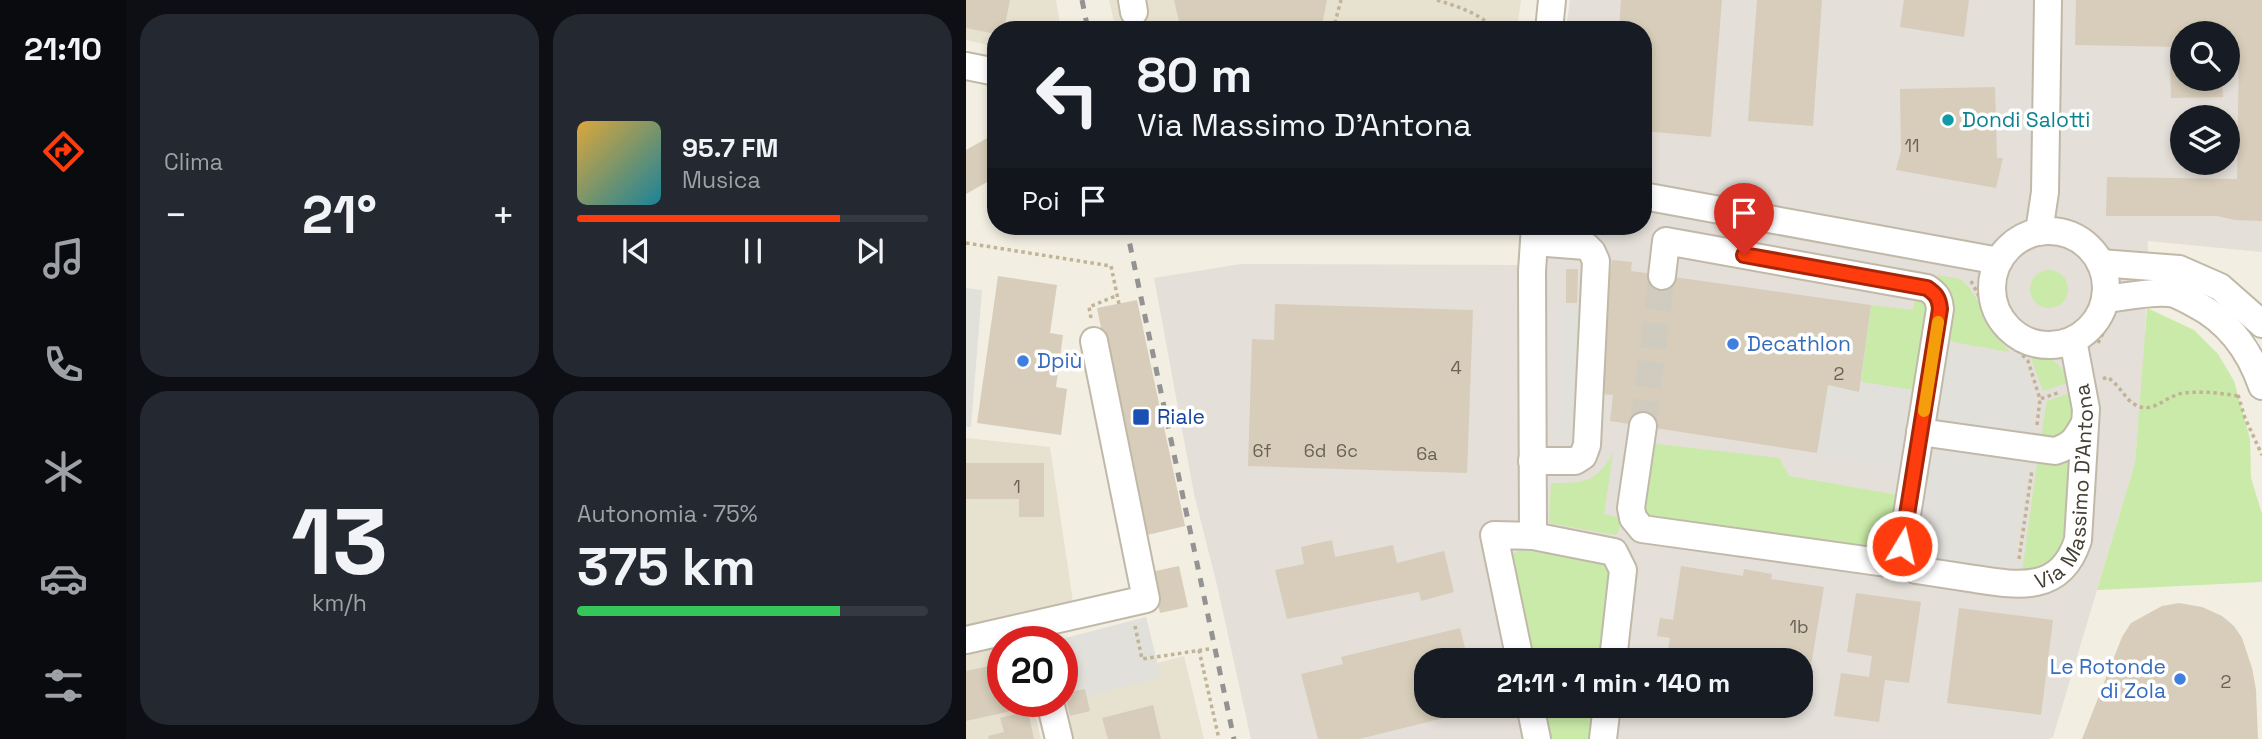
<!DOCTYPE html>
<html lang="it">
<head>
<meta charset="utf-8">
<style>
  body { margin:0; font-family:"Space Grotesk",sans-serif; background:#242831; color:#f1f3f6; height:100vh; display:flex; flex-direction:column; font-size:26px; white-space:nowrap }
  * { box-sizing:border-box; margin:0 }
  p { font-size:23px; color:#9ea1a6 }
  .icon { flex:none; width:38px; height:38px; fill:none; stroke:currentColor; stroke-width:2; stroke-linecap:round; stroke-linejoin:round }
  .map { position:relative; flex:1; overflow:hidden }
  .drawer { display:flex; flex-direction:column; gap:14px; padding:14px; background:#0d0f14; width:840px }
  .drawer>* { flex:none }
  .hud { position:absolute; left:21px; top:21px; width:665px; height:214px; border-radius:28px; box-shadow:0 4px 10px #0003; background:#171b24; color:#f1f3f6; overflow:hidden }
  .fabs { position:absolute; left:1204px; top:21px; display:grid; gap:14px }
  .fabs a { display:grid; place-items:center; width:70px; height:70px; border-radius:50%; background:#171b24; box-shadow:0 4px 10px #0003; font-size:35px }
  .speed { position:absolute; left:21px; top:626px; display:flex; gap:14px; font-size:35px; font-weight:700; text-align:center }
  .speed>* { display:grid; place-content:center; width:91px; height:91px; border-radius:50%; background:#171b24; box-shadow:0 4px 10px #0003; line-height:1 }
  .speed .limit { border:10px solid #d22; background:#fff; color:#111 }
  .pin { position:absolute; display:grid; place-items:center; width:60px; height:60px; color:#fff; margin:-72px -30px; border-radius:50% 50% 50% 0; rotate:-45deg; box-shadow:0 0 7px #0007 }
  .pin .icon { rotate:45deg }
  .me { position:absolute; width:77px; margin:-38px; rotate:9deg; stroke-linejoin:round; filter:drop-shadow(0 0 5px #0008) }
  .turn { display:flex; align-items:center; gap:24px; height:147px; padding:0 35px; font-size:32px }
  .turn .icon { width:91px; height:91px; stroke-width:2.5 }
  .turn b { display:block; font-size:49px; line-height:60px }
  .then { display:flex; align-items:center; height:66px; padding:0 35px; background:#0003; gap:14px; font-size:26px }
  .big { font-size:52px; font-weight:600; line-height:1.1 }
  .drawer .card { flex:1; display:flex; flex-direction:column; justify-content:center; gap:10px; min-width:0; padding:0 24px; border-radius:28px; background:#242831 }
  .drawer .dial { align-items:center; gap:0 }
  .dial b { font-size:91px; line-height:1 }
  .song { display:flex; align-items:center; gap:21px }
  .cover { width:84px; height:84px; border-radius:10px; background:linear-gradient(135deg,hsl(40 70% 55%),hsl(190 70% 35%)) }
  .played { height:7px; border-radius:4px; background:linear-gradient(90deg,#ff3c0d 75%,#363941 75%) }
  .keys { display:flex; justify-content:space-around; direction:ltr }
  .heat { display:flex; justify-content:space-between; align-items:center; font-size:38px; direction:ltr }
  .charge { height:10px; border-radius:5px; background:linear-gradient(90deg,#34c759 75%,#363941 0) }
  .drawer .tiles { flex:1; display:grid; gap:14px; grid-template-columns:repeat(2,1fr) }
  .trip { position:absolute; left:448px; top:648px; width:399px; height:70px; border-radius:28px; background:#171b24; box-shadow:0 4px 10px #0003; font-weight:600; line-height:70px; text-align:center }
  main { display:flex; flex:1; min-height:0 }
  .tabs { display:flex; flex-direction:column; width:126px; justify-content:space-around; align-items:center; background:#090b0e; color:#9ea1a6 }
  .tabs .icon { width:49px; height:49px }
  .tabs .selected { color:#ff3c0d }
  .tabs b { font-size:32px; color:#f1f3f6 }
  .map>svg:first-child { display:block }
</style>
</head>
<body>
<main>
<nav class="tabs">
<b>21:10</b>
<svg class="icon selected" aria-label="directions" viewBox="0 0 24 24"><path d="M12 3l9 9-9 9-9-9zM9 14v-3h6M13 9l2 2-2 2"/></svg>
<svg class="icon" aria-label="music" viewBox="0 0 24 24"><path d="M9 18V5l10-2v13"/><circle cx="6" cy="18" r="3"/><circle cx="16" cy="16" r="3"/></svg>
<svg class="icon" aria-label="phone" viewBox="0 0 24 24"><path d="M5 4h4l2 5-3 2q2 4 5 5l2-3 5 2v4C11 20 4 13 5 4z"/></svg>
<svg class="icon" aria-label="climate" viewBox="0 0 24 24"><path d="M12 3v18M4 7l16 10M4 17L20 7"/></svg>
<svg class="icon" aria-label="car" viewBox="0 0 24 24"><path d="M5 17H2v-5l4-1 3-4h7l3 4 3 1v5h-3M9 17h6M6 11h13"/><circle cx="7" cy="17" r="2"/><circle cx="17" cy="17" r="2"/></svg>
<svg class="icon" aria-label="filters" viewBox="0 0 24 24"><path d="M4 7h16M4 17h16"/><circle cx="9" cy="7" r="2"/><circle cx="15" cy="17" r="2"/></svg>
</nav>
<section class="drawer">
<div class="tiles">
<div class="card"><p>Clima</p>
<div class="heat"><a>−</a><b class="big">21°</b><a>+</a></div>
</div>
<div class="card">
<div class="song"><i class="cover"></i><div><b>95.7 FM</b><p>Musica</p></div></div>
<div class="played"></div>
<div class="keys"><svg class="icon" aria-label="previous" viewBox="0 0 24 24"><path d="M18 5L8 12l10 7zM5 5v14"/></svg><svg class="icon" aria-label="pause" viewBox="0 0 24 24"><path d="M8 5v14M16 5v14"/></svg><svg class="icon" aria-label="next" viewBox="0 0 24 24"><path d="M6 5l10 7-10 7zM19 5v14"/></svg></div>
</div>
<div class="card dial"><b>13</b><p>km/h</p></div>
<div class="card"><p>Autonomia · 75%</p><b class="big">375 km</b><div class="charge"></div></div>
</div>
</section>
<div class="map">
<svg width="1296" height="739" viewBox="0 0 1296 739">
  <rect width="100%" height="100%" fill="#f2eee2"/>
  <path fill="#e7e1d0" d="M0,0H90L95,30H30V47L0,40Z
    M143,0H555L551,30H150Z
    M0,438L84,447L109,615L48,629L51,642H37V702H66L75,739H0Z
    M218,656L238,739H106L96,698V688Z"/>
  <path fill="#e4dfd8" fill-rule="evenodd" d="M604,0H1296V252L1182,241L1179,337L1169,463L1087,737L1083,739H285L251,585L228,494L188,278L275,264L574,265L577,226H677V30H600ZM1216,33H1262V79H1216ZM1216,117H1262V163H1216ZM460,660H835V705H460Z"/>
  <path fill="#c9eaa8" d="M1064 289a19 19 0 1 1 38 0a19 19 0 1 1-38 0Z
    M971,275L994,279L1001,285L1010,298L1025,327L1043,352L982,341C984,311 990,300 971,275Z
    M950,295H956L962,306L949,390L895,382L905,305L947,310Z
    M1181,308L1228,330L1252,354L1268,381L1284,439L1285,478L1296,514V582L1131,590L1169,463Z
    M1061,347C1081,354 1095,363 1104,382L1077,391Z
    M1108,392L1112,416L1105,433L1074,443L1081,401Z
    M683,443L813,458L823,476L932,495L924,554L686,519L675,506Z
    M1110,449L1101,543L1081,568L1056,573L1072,457Z
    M647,453L638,514L655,518L652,533L649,535L583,523L585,483C618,483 630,483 647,453Z
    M555,550L633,560L640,567L644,578L633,660H561L543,569L548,553Z
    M571,705H627L622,739H577Z"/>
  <path fill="#e2e0db" d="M0,288L16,290L5,427H0Z
    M598,306L619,313L613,442L594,434Z
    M979,345L1051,356L1056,362L1065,383L1069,397L1046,573L956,560L945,549L957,473L851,453L862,385L893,392L895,382L971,394Z
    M180,617L195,677L100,702L96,687V642H84Z"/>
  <path fill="#d7cdba" d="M0,0H44L38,30H30V34L0,28Z
    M208,0H361L355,30H215Z
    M655,0H756L745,137L677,131V30H653Z
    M791,0H856L847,126L782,121Z
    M938,0H1003L998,37L934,27Z
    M1110,0H1296V221L1269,220L1251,216H1140L1141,177L1271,179L1273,48H1262V33H1216V47L1109,45Z
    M399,21L433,29V30H397Z
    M1216,57V79H1256L1257,97L1205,98L1204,58Z
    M1029,87L1031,158H1037L1030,188L930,170L935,151L934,89Z
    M23,137L30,139V177L0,194V150Z
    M646,260L666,262L665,271L905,305L893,392L862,385L851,453L644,421L647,395L627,393Z
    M600,269H612L611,303H600Z
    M32,276L91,285L84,333L97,335L90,387L101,389L95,435L11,423Z
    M171,300L219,526L177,536L131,308Z
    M309,304L507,310L501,473L282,466L286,339L308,340Z
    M0,463H78V517H53V499H0Z
    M366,540L369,557L427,545L431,563L478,551L488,592L455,601L453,592L321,619L309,570L338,564L335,547Z
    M213,566L222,607L194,613L185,572Z
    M715,566L777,576L778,569L806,574L805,579L858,587L843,677H840L836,702L835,660H787L788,652L763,648L761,660H700L704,638L691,636L694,618L707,620Z
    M890,593L955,602L943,683L919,680L913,722L868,716L875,673L903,677L906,656L881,652Z
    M1213,603L1236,607L1256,616L1268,626L1276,638L1286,668L1290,690L1292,739H1116L1156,637L1165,623L1196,606Z
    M993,608L1087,620L1075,715L981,703Z
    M494,628L502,660H460V705H513L514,709L393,739H352L335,674L377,664L375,657Z
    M37,663V702H53L54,709L0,721V671Z
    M119,689L124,711L104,716L99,693Z
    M187,705L195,739H142L136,718Z
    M62,711L68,739H23L22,736L38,732L34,718Z"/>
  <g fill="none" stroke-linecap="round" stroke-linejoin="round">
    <path stroke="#cfcbbf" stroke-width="26" stroke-dasharray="26 13" stroke-linecap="butt" d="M677,426L696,276"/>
    <g stroke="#c1b9a8" stroke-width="30">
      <g id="minor">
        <path d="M166,0L168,12"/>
        <path d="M583,30L586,0"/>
        <path d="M0,66L30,72"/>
        <path d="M677,196L1033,261"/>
        <circle cx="1083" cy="288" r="57"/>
        <path d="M1073,232L1079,192L1082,0"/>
        <path d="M1134,263L1213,269L1254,287L1296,324"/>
        <path id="s1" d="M696,276L700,241L961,288C970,294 973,298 974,309L936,546C937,558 939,564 950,570C970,573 989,576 1009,579C1053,586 1095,593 1112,540L1120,409L1107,340"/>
        <path d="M1139,299C1159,297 1183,291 1204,293C1212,294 1221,300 1229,304C1262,321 1284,351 1296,386"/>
        <path d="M677,426L665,508L667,518L676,529L942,566"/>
        <path d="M954,432L1089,451C1107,445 1110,439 1119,423"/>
        <path d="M566,461H609L617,456L621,445L630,261L626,252L620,246L568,242"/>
        <path d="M567,536L566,271L569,226"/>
        <path d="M0,640L180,599L128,341"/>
        <path d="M554,660L528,535L567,536L648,552L657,570L647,660"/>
        <path d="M84,702L93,739"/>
        <path d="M564,705L571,739"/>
        <path d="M637,739L641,705"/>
      </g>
    </g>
    <path stroke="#c1b395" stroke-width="3.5" stroke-dasharray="3.5 3.5" stroke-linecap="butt" d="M471,0C493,7 513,13 530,30
      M367,30L375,0
      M0,243L145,266L153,304
      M1005,281L1029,326L1062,361L1074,399L1094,392
      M125,318L123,307L152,295
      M1132,343L1143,322
      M1137,379L1141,377C1154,385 1159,399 1168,404C1187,416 1199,395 1218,393C1236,391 1254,393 1272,396
      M1272,395L1279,418L1296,455
      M1071,425L1074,399
      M1053,559L1066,470
      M169,626L176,659L243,649
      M233,650L253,739"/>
    <use href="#minor" stroke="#fff" stroke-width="26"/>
    <path stroke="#939393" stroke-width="5" stroke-dasharray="9 9" stroke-linecap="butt" d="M116,0L122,30
      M160,226L268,739"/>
  </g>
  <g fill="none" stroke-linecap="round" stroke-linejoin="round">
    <g stroke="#a62708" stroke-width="18">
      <path id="route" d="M778,255L961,288C970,294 973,298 974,309L936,546"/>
    </g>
    <use href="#route" stroke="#ff3c0d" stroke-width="12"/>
    <path stroke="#f59e0b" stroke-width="12" d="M958,411L972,322"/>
  </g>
  <circle fill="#0f9aa8" stroke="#fff" stroke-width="2.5" cx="982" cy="120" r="7"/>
  <g fill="#3f7fe0" stroke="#fff" stroke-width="2.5">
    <circle cx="767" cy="344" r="7"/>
    <circle cx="57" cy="361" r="7"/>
    <circle cx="1214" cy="679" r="7"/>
  </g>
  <rect fill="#1a4fb4" stroke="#fff" stroke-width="2.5" x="166" y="408" width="18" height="18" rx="3.5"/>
  <g text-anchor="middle" stroke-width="7" stroke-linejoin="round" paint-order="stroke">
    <g font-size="18" fill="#696255">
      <text x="946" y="152">11</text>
      <text x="490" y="374">4</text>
      <text x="873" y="380">2</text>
      <text x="296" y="457">6f</text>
      <text x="349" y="457">6d</text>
      <text x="381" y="457">6c</text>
      <text x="461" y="460">6a</text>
      <text x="51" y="493">1</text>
      <text x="833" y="633">1b</text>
      <text x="1260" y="688">2</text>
    </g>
    <g font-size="21" fill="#0d838f" stroke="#fff" text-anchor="start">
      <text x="996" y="127">Dondi Salotti</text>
    </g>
    <g font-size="21" fill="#366cbe" stroke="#fff" text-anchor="start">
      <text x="781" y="351">Decathlon</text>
      <text x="71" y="368">Dpiù</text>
      <text x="1200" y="674" text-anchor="end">Le Rotonde<tspan x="1200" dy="24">di Zola</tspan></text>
    </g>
    <g font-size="21" fill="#164399" stroke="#fff" text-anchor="start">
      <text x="191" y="424">Riale</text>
    </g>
    <g font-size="21" fill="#443e33" stroke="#fff">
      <text dy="7" stroke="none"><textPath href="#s1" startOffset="826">Via Massimo D'Antona</textPath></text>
    </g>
  </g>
</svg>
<div class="fabs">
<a><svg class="icon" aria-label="search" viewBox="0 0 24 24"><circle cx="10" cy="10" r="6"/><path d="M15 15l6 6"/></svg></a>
<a><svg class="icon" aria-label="layers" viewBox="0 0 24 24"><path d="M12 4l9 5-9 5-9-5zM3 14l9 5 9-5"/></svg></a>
</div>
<div class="speed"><div class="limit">20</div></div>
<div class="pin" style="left:778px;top:255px;background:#d93025"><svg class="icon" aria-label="arrive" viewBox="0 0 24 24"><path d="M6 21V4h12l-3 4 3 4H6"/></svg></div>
<svg class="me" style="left:936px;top:546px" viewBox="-20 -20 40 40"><circle r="17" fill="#ff3c0d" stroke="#fff" stroke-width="3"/><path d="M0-11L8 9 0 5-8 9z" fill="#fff"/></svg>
<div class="trip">21:11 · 1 min · 140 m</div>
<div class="hud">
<div class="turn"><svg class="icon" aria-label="left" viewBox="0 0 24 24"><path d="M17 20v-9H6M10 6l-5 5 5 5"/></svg><div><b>80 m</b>Via Massimo D'Antona</div></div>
<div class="then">Poi<svg class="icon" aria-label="arrive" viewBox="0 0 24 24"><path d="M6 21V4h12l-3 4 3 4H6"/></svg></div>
</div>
</div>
</main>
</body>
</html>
